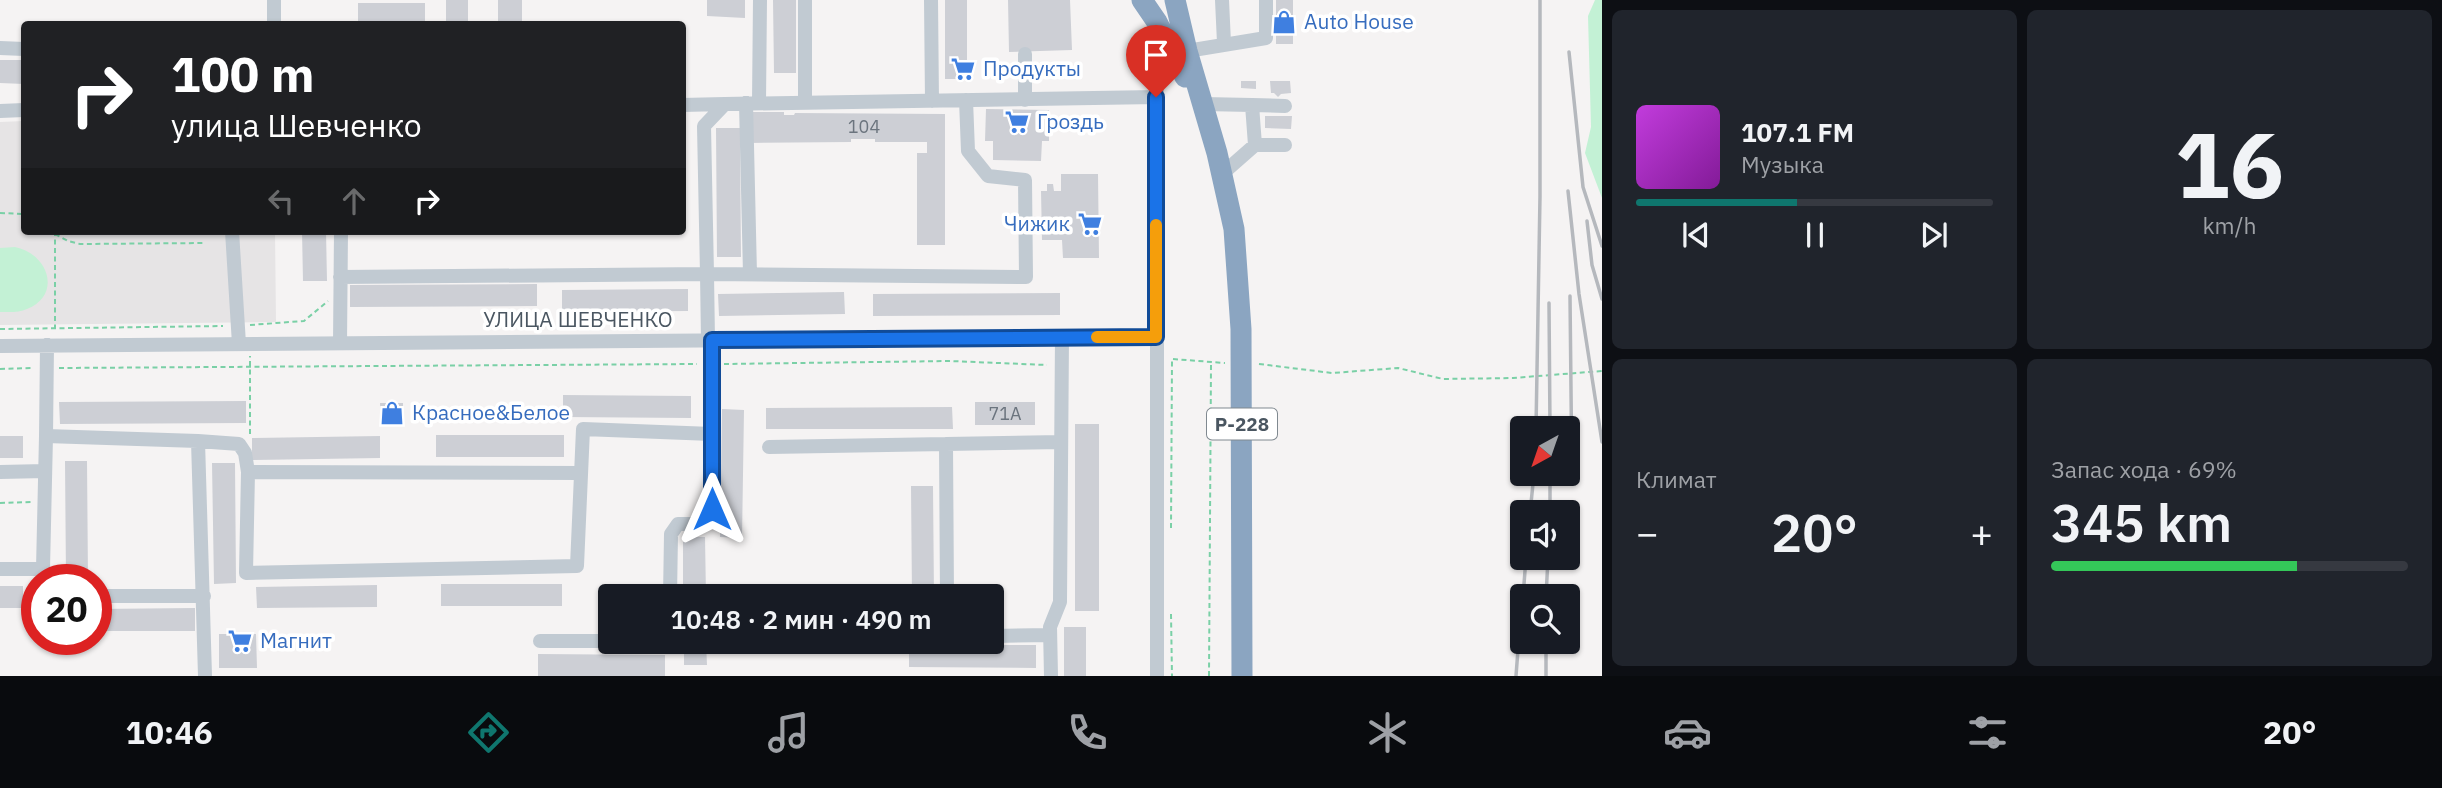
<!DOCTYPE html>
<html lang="ru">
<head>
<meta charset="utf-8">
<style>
  body { margin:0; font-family:"IBM Plex Sans",sans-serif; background:#20242c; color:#f1f3f6; height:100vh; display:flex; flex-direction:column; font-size:26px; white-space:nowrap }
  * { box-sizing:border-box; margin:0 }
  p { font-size:23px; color:#9ea1a6 }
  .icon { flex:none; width:38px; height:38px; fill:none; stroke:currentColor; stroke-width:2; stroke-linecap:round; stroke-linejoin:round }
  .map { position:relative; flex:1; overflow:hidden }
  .drawer { display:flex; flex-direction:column; gap:10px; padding:10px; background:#0d0f14; width:840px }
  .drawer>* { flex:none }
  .guide { position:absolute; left:21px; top:21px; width:665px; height:214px; border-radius:7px; box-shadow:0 2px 5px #0004; background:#202124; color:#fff; overflow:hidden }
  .needle { width:46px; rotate:220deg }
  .buttons { position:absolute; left:1510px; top:416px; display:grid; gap:14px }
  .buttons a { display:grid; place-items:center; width:70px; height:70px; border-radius:7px; background:#171b24; box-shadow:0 2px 5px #0004; font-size:35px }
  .speed { position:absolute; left:21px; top:564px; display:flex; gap:14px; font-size:35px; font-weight:700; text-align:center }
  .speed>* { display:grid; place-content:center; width:91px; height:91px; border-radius:50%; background:#171b24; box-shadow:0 2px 5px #0004; line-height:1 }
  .speed .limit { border:10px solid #d22; background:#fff; color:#111 }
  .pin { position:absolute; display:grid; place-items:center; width:60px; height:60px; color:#fff; margin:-72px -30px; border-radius:50% 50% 50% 0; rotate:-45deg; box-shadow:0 0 7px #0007 }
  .pin .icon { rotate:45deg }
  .me { position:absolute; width:77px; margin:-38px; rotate:0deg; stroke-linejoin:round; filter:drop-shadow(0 0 5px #0008) }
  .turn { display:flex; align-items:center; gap:24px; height:147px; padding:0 35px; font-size:32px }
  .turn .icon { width:91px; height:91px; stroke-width:2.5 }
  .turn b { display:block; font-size:49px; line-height:60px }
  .lanes { display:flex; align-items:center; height:66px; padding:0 35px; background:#0003; justify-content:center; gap:35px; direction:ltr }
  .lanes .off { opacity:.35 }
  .big { font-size:52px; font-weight:600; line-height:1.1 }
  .drawer .tile { flex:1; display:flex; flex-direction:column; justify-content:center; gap:10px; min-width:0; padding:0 24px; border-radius:10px; background:#20242c }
  .drawer .dial { align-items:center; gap:0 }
  .dial b { font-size:91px; line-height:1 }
  .song { display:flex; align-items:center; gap:21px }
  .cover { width:84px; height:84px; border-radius:10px; background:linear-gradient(135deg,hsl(290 70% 55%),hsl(290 70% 35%)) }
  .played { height:7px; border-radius:4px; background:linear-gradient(90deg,#0f766e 45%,#363941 45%) }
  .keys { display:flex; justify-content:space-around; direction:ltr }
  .heat { display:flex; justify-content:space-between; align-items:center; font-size:38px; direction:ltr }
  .charge { height:10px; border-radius:5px; background:linear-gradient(90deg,#34c759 69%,#363941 0) }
  .drawer .tiles { flex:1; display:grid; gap:10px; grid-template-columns:repeat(2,1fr) }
  .trip { position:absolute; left:598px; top:584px; width:406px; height:70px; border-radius:7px; background:#171b24; box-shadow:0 2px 5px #0004; font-weight:600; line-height:70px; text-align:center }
  .tab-bar { display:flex; height:112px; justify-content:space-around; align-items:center; background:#090b0e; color:#9ea1a6 }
  .tab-bar .icon { width:49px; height:49px }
  .tab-bar .current { color:#0f766e }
  .tab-bar b { font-size:32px; color:#f1f3f6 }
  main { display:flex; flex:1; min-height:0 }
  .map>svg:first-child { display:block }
</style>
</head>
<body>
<main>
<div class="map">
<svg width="1602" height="676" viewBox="0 0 1602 676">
  <rect width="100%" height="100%" fill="#f5f3f3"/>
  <path fill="#e6e4e5" d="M24,121V231H275L276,322L0,325V122Z"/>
  <path fill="#c3f1d5" d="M1595,0H1602V198L1585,153L1591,127L1588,16Z
    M15,247C49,254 62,295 27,309C19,313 9,312 0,312V248Z"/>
  <path fill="#cdcfd5" d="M446,0H468V24H446Z
    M498,0H522V24H498Z
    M707,0H745V18L707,16Z
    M773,0H796V73H774Z
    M945,0H967V79H945Z
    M1008,0H1070L1072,50L1009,52Z
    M1276,0H1293V44H1276Z
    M358,3H425V24H358Z
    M0,60H24V84L0,83Z
    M1241,81H1256V89L1241,88Z
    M1270,81H1290L1291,93L1281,94L1278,97L1274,93H1271Z
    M986,109L1049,110V141H1042L1041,161L993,160V141H985Z
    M749,112H784V115H794L795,113L945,114V245H917V153H927V142H875V139H851V142L749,143L740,141L741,257H717L716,128H749Z
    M1265,116H1292L1291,129L1265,128Z
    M1061,174H1098L1099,258H1063L1062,240H1042L1041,191H1047V184H1053L1054,191H1061Z
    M302,231H326L327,281H303Z
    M537,284V306L350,307V285Z
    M688,289V311L562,312V290Z
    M844,292L845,314L719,316L718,294Z
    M1060,293V315L873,316V294Z
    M563,395L691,396V418L563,417Z
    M246,401V423L60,424L59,402Z
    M975,402H1035V425H975Z
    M380,403H403V423H381Z
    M952,407L953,429H766V408Z
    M722,409L744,410L742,538L720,537Z
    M1075,424H1099V611H1075Z
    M436,435H564V457H436Z
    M0,436H23V458H0Z
    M380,436V458L252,460V438Z
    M65,461H87L88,579H66Z
    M212,463H235L236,583L214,584Z
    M911,486H933L934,597H912Z
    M683,537H705L706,597H683Z
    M441,584H562V606H441Z
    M377,585V607L257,608L256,587Z
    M0,586H23V608H0Z
    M195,608V631H96V609Z
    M1064,627H1086V676H1064Z
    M219,634H256L257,668H219Z
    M684,642H706L707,665H684Z
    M909,645H1036V668L909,667Z
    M538,654L665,655V676H538Z"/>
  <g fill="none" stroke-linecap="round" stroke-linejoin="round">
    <path stroke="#7ad0a6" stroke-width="2" stroke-dasharray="5 3.5" stroke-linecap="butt" d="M0,213L24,214
      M55,231V329
      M55,234L68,241L80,244L205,243
      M250,325L304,321L328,301
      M0,329L223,326
      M724,364L950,361L1047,365
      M1259,364L1332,373L1398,368L1443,379L1513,378L1602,371
      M59,368L697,364
      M0,369L32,368
      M250,434V356
      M0,503L33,502
      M1171,528L1172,359L1225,363
      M1171,614L1172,676
      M1209,676L1211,364"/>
    <path stroke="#c1cad2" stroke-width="14" d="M805,0V102
      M931,0L932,101
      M1222,0L1224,43
      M274,24V0
      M1157,26V676
      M0,48L24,49
      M1187,51L1266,38V0
      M1025,54V100
      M966,100L968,151L988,176L1025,180L1026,277L707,274L704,126L725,104L1156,97
      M759,102L760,0
      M746,103L750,274
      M1203,104L1252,105L1255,145
      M682,105L725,104
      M1252,105L1285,106
      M0,111L24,110
      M1222,174L1255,145H1285
      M232,231L239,344
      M340,277L707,274L708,340
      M340,343L341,231
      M47,345L46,436L198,441L205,676
      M0,346L1156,337
      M198,441L239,444L245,453L248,472L246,573L577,566L583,429L712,434
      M769,447L946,444
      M0,472L45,471
      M248,472L581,473
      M0,569H43L46,436
      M96,596H204
      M670,597L671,534L678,524H699L712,509V340
      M947,597L946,444L1061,442
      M992,636L1050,635
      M540,641H611
      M1051,676L1050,627L1060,602L1062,337"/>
    <path stroke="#8ba5c1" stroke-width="21" d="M1142,0L1157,22L1185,77
      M1175,0L1187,51L1217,153L1234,229L1241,329L1242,676"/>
    <path stroke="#b5b8bd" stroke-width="3.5" d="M1569,52L1583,187L1602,246
      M1568,191L1579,294L1602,442
      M1587,221L1592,265L1602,299
      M1570,296L1572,484
      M1549,303L1550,429
      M1536,429L1540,196V0
      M1530,513L1534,474
      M1550,513V474
      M1523,597L1526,558
      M1546,597L1548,558
      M1516,676L1522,597
      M1546,676V642"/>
  </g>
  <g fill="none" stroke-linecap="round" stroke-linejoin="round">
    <g stroke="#114b97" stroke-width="18">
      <path id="route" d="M712,509V340L1156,337V97"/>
    </g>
    <use href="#route" stroke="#1a73e8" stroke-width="12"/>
    <path stroke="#f59e0b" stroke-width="12" d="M1097,337H1156V225"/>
  </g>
  <defs>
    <g id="shop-bare" transform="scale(1.89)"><path d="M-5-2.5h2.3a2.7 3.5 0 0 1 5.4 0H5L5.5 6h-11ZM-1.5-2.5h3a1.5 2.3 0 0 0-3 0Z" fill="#3f7fe0" stroke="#fff" stroke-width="2.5" paint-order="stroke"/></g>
    <g id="supermarket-bare" transform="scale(1.89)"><path d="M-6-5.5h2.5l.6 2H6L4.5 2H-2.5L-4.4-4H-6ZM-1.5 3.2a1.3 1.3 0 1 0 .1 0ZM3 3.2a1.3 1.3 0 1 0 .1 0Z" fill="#3f7fe0" stroke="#fff" stroke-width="2.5" paint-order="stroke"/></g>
  </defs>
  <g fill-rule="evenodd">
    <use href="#shop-bare" x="1284" y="22"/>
    <use href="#supermarket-bare" x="963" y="69"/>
    <use href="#supermarket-bare" x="1017" y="122"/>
    <use href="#supermarket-bare" x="1090" y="224"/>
    <use href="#shop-bare" x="392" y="413"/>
    <use href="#supermarket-bare" x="240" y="641"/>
  </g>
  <g text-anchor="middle" stroke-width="7" stroke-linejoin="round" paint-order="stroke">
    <g font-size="18" fill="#6b747e">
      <text x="864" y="133">104</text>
      <text x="1005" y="420">71А</text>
    </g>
    <rect fill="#fff" stroke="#808990" stroke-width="2" x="1207" y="408.5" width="70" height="31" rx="5"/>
    <g font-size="19" font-weight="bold" fill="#4a5661">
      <text x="1242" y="431">Р-228</text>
    </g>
    <g font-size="21" fill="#366cbe" stroke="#fff" text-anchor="start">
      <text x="1304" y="29">Auto House</text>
      <text x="983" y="76">Продукты</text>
      <text x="1037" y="129">Гроздь</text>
      <text x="1070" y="231" text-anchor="end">Чижик</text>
      <text x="412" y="420">Красное&amp;Белое</text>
      <text x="260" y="648">Магнит</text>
    </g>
    <g font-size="21" fill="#4a5661" stroke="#fff">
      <text x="578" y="327">УЛИЦА ШЕВЧЕНКО</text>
    </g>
  </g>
</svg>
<div class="buttons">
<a><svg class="needle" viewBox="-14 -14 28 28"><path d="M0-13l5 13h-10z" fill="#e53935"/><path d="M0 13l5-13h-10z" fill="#9ea1a6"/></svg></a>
<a><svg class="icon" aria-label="sound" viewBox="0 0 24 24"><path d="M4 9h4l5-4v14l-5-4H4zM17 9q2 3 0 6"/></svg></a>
<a><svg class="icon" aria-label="search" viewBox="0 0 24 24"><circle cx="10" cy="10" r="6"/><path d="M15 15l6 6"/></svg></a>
</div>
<div class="speed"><div class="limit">20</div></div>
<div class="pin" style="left:1156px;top:97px;background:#d93025"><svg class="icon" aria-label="arrive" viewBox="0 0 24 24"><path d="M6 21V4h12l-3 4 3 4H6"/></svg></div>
<svg class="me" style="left:712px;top:509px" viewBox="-20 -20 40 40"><path d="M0-17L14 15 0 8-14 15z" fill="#1a73e8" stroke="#fff" stroke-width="4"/></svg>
<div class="trip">10:48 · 2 мин · 490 m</div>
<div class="guide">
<div class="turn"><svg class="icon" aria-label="right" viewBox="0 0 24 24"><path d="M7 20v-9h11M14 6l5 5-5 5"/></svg><div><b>100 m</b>улица Шевченко</div></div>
<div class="lanes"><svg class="icon off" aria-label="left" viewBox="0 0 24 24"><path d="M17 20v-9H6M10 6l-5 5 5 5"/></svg><svg class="icon off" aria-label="ahead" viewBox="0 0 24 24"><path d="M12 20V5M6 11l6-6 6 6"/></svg><svg class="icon" aria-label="right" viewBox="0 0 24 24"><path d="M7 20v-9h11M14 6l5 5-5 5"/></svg></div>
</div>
</div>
<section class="drawer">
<div class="tiles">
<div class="tile">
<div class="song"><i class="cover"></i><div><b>107.1 FM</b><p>Музыка</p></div></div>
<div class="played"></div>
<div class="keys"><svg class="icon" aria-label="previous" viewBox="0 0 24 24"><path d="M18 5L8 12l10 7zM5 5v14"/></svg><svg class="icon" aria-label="pause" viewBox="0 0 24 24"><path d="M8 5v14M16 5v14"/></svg><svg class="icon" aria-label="next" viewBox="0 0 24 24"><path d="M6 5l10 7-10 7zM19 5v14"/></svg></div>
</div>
<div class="tile dial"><b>16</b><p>km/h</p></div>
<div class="tile"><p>Климат</p>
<div class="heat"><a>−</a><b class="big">20°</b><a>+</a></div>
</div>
<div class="tile"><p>Запас хода · 69%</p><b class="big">345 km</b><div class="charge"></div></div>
</div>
</section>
</main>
<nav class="tab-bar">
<b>10:46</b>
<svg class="icon current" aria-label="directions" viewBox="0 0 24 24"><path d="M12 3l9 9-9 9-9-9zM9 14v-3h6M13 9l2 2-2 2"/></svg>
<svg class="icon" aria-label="music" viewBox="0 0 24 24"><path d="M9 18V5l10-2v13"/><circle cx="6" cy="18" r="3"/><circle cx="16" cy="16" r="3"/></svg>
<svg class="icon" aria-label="phone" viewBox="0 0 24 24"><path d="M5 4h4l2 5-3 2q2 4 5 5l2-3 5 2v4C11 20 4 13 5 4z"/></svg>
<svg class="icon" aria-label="climate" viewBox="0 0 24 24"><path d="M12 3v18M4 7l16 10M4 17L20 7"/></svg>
<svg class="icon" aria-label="car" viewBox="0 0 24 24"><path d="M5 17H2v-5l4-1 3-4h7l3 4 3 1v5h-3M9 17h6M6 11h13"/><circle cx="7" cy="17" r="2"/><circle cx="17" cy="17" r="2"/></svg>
<svg class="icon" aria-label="filters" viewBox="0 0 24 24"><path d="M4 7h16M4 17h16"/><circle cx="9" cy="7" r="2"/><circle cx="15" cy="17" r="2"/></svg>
<b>20°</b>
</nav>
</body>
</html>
